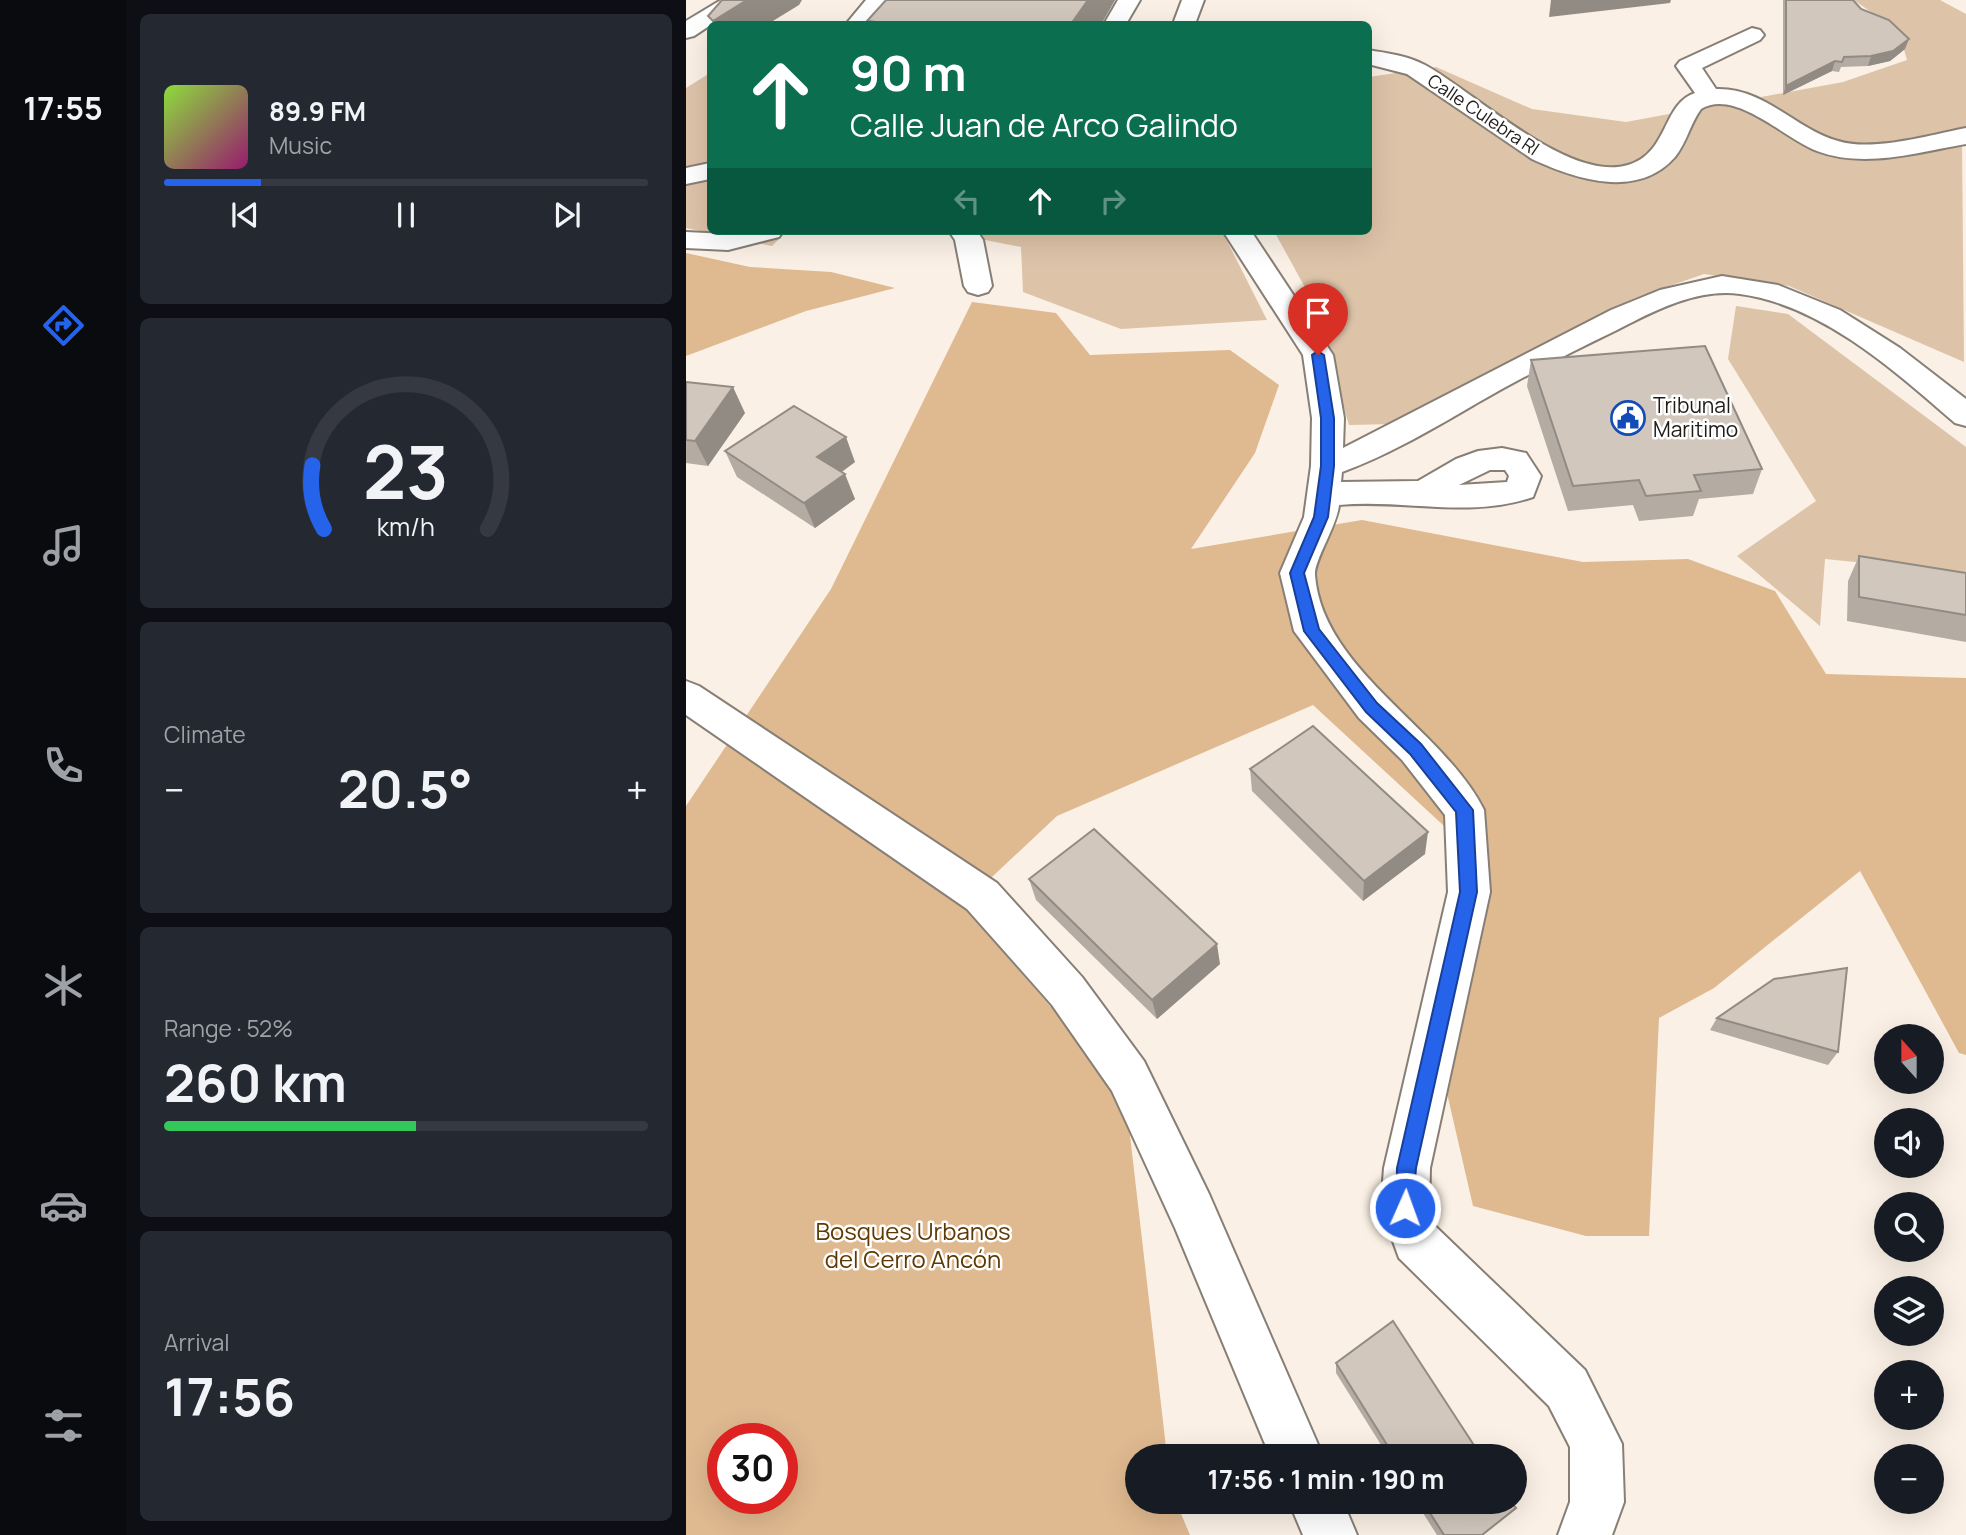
<!DOCTYPE html>
<html lang="en">
<head>
<meta charset="utf-8">
<style>
  body { margin:0; font-family:Manrope,sans-serif; background:#242831; color:#f1f3f6; height:100vh; display:flex; flex-direction:column; font-size:26px; white-space:nowrap }
  * { box-sizing:border-box; margin:0 }
  p { font-size:23px; color:#9ea1a6 }
  .icon { flex:none; width:38px; height:38px; fill:none; stroke:currentColor; stroke-width:2; stroke-linecap:round; stroke-linejoin:round }
  .map { position:relative; flex:1; overflow:hidden }
  .drawer { display:flex; flex-direction:column; gap:14px; padding:14px; background:#0d0f14; width:560px }
  .drawer>* { flex:none }
  .banner { position:absolute; left:21px; top:21px; width:665px; height:214px; border-radius:10px; box-shadow:0 7px 28px #0002; background:#0b6e4f; color:#fff; overflow:hidden }
  .needle { width:46px; rotate:339deg }
  .tools { position:absolute; left:1188px; top:1024px; display:grid; gap:14px }
  .tools a { display:grid; place-items:center; width:70px; height:70px; border-radius:50%; background:#171b24; box-shadow:0 7px 28px #0002; font-size:35px }
  .speed { position:absolute; left:21px; top:1423px; display:flex; gap:14px; font-size:35px; font-weight:700; text-align:center }
  .speed>* { display:grid; place-content:center; width:91px; height:91px; border-radius:50%; background:#171b24; box-shadow:0 7px 28px #0002; line-height:1 }
  .speed .limit { border:10px solid #d22; background:#fff; color:#111 }
  .pin { position:absolute; display:grid; place-items:center; width:60px; height:60px; color:#fff; margin:-72px -30px; border-radius:50% 50% 50% 0; rotate:-45deg; box-shadow:0 0 7px #0007 }
  .pin .icon { rotate:45deg }
  .me { position:absolute; width:77px; margin:-38px; rotate:2deg; stroke-linejoin:round; filter:drop-shadow(0 0 5px #0008) }
  .turn { display:flex; align-items:center; gap:24px; height:147px; padding:0 28px; font-size:32px }
  .turn .icon { width:91px; height:91px; stroke-width:2.5 }
  .turn b { display:block; font-size:49px; line-height:60px }
  .lanes { display:flex; align-items:center; height:66px; padding:0 28px; background:#0003; justify-content:center; gap:35px; direction:ltr }
  .lanes .off { opacity:.35 }
  .big { font-size:52px; font-weight:700; line-height:1.1 }
  .drawer .card { flex:1; display:flex; flex-direction:column; justify-content:center; gap:10px; min-width:0; padding:0 24px; border-radius:10px; background:#242831 }
  .drawer .dial { align-items:center; gap:0 }
  .dial svg { height:182px; overflow:visible; fill:none; stroke:#363941; stroke-width:7; stroke-linecap:round; text-anchor:middle }
  .dial text { fill:#f1f3f6; stroke:none }
  .song { display:flex; align-items:center; gap:21px }
  .cover { width:84px; height:84px; border-radius:10px; background:linear-gradient(135deg,hsl(90 70% 55%),hsl(320 70% 35%)) }
  .played { height:7px; border-radius:4px; background:linear-gradient(90deg,#2563eb 20%,#363941 20%) }
  .keys { display:flex; justify-content:space-around; direction:ltr }
  .heat { display:flex; justify-content:space-between; align-items:center; font-size:38px; direction:ltr }
  .charge { height:10px; border-radius:5px; background:linear-gradient(90deg,#34c759 52%,#363941 0) }
  .trip { position:absolute; left:439px; top:1444px; width:402px; height:70px; border-radius:35px; background:#171b24; box-shadow:0 7px 28px #0002; font-weight:700; line-height:70px; text-align:center }
  main { display:flex; flex:1; min-height:0 }
  .dock { display:flex; flex-direction:column; width:126px; justify-content:space-around; align-items:center; background:#090b0e; color:#9ea1a6 }
  .dock .icon { width:49px; height:49px }
  .dock .selected { color:#2563eb }
  .dock b { font-size:32px; color:#f1f3f6 }
  .map>svg:first-child { display:block }
</style>
</head>
<body>
<main>
<nav class="dock">
<b>17:55</b>
<svg class="icon selected" aria-label="directions" viewBox="0 0 24 24"><path d="M12 3l9 9-9 9-9-9zM9 14v-3h6M13 9l2 2-2 2"/></svg>
<svg class="icon" aria-label="music" viewBox="0 0 24 24"><path d="M9 18V5l10-2v13"/><circle cx="6" cy="18" r="3"/><circle cx="16" cy="16" r="3"/></svg>
<svg class="icon" aria-label="phone" viewBox="0 0 24 24"><path d="M5 4h4l2 5-3 2q2 4 5 5l2-3 5 2v4C11 20 4 13 5 4z"/></svg>
<svg class="icon" aria-label="climate" viewBox="0 0 24 24"><path d="M12 3v18M4 7l16 10M4 17L20 7"/></svg>
<svg class="icon" aria-label="car" viewBox="0 0 24 24"><path d="M5 17H2v-5l4-1 3-4h7l3 4 3 1v5h-3M9 17h6M6 11h13"/><circle cx="7" cy="17" r="2"/><circle cx="17" cy="17" r="2"/></svg>
<svg class="icon" aria-label="filters" viewBox="0 0 24 24"><path d="M4 7h16M4 17h16"/><circle cx="9" cy="7" r="2"/><circle cx="15" cy="17" r="2"/></svg>
</nav>
<section class="drawer">
<div class="card">
<div class="song"><i class="cover"></i><div><b>89.9 FM</b><p>Music</p></div></div>
<div class="played"></div>
<div class="keys"><svg class="icon" aria-label="previous" viewBox="0 0 24 24"><path d="M18 5L8 12l10 7zM5 5v14"/></svg><svg class="icon" aria-label="pause" viewBox="0 0 24 24"><path d="M8 5v14M16 5v14"/></svg><svg class="icon" aria-label="next" viewBox="0 0 24 24"><path d="M6 5l10 7-10 7zM19 5v14"/></svg></div>
</div>
<div class="card dial"><svg viewBox="0 0 100 80">
<path d="M14 69A42 42 0 1 1 86 69"/>
<path d="M14 69A42 42 0 0 1 9 41" stroke="#2563eb"/>
<text x="50" y="56" font-size="32" font-weight="700">23</text>
<text x="50" y="72" font-size="11">km/h</text>
</svg></div>
<div class="card"><p>Climate</p>
<div class="heat"><a>−</a><b class="big">20.5°</b><a>+</a></div>
</div>
<div class="card"><p>Range · 52%</p><b class="big">260 km</b><div class="charge"></div></div>
<div class="card"><p>Arrival</p><b class="big">17:56</b></div>
</section>
<div class="map">
<svg width="1280" height="1535" viewBox="0 0 1280 1535">
  <rect width="100%" height="100%" fill="#faf0e5"/>
  <path fill="#ddc3a8" d="M1168,0H1254L1280,14V138L1276,143L1278,362L1103,286L1018,274L949,298L707,424L663,425L627,302L588,231H682L683,77L750,67L846,109L940,122L1157,82L1221,60L1213,32Z
    M24,73V231H101L86,246L0,228V88Z
    M254,231H536L581,320L435,329L337,292L335,247Z
    M1050,306L1102,314L1280,447V573L1139,559L1134,626L1051,556L1130,501L1042,359Z"/>
  <path fill="#dfb990" fill-rule="evenodd" d="M0,253L64,267L145,272L209,288L120,311L0,356Z
    M286,302L370,313L404,355L544,350L593,385L569,453L505,549L676,520L897,562L1002,559L1089,591L1140,674L1280,678V1055L1273,1053L1174,871L1028,988L973,1018L963,1236H900L787,1206L749,1041L783,849L627,705L371,816L276,905L439,1092L481,1456H452V1502H490L504,1535H0V806L145,589ZM37,1438H96V1498H37Z"/>
  <g fill="none" stroke-linecap="round" stroke-linejoin="round">
    <g stroke="#877f75" stroke-width="4">
      <path id="minor" d="M35,0H62L8,36L0,38V21Z
        M180,0H203L183,24H160Z
        M432,0H454L440,24H418Z
        M496,0H518L509,24H487Z
        M1066,28L1074,30L1078,35L1074,40L1016,68L1030,89C1078,87 1109,129 1152,141C1187,152 1244,135 1280,128V144C1233,152 1178,169 1131,151C1099,139 1049,88 1015,109C1004,124 1001,142 989,157C951,200 889,179 846,159L721,74L682,64V50C701,53 722,56 739,65C790,93 883,183 942,165C983,153 976,104 1009,93L990,66L994,61Z
        M24,163V179L0,184V168Z
        M52,231H97L93,237L42,250L0,248V232L41,234Z
        M263,231H291L297,240L306,286L302,292L292,295L282,292L278,286L269,240Z
        M537,231H565L647,355L658,418L657,448L925,310L974,290L1036,276L1092,285L1154,310L1214,348L1280,399V426L1269,423C1209,371 1136,305 1054,294C1010,288 966,312 929,331C883,353 837,377 793,402C748,428 705,454 656,472L655,482L732,481L770,459L792,451L816,448L840,453L855,476L847,497C784,519 718,499 653,505C651,526 628,560 629,575C636,670 758,729 798,810L804,892L744,1168L743,1208L749,1226L899,1370L936,1444L938,1502L926,1535H872L884,1502V1447L863,1406L713,1258L695,1208L698,1168L762,892L759,815L716,760L673,718L608,631L594,573L618,517L625,466L626,418L617,355ZM804,470H819L823,476L821,482L773,485Z
        M0,681L13,686L311,883L396,977L458,1061L523,1194L637,1456H584L489,1228L426,1091L366,1005L281,909L0,715Z
        M603,1502H657L671,1535H617Z"/>
    </g>
    <use href="#minor" fill="#fff" fill-rule="evenodd"/>
  </g>
  <path fill="#b4aba3" d="M200,0H429L417,21V24H182L181,21Z
    M1097,0H1167L1175,9L1219,49L1204,61L1182,66L1155,67L1153,72L1146,71L1097,95Z
    M845,360L1076,469L1067,494L1013,499L1007,516L953,521L947,505L882,511L841,386Z
    M0,382L59,413L22,466L0,463Z
    M39,451L169,462L156,472L169,499L129,528L51,477Z
    M1173,556L1280,573V642L1161,621L1162,581Z
    M564,769L739,854L677,901L566,791Z
    M343,879L534,964L471,1019L350,900Z
    M1031,1018L1152,1052L1142,1065L1024,1030Z
    M650,1363L795,1456H702L650,1373Z
    M730,1502H825L797,1535H751Z"/>
  <path fill="#928b84" d="M61,0H116L113,5L82,24H28L27,21Z
    M402,0H429L417,21V24H385Z
    M865,0H985L984,3L863,17Z
    M1223,39L1219,49L1204,61L1182,66L1185,56Z
    M1149,61L1146,71L1097,95L1100,86Z
    M47,387L59,413L22,466L9,441Z
    M160,437L169,462L141,482L131,457Z
    M159,474L169,499L129,528L118,503Z
    M742,832L739,854L677,901L678,881Z
    M531,944L534,964L471,1019L466,1000Z"/>
  <path fill="#d1c7bd" stroke="#928b84" stroke-width="2" d="M36,0H61L27,21L22,16Z
    M200,0H402L385,24H210L181,21Z
    M1100,0H1167L1175,9L1203,20L1223,39L1207,51L1185,56L1158,57L1156,62L1149,61L1100,86Z
    M1019,346L1076,469L1008,475L1015,491L960,496L953,480L887,486L845,360Z
    M0,382L47,387L9,441L0,440Z
    M108,406L160,437L131,457L159,474L118,503L39,451Z
    M1173,556L1280,573V615L1173,597Z
    M627,726L742,832L678,881L564,769Z
    M408,829L531,944L466,1000L343,879Z
    M1161,968L1152,1052L1031,1018L1088,979Z
    M707,1321L795,1456H708L650,1363Z
    M737,1502H825L830,1508L796,1535H758Z"/>
  <path fill="#2563eb" stroke="#184099" stroke-width="2" d="M632,351L638,355L648,418V466L642,517L618,573L633,629L691,703L735,744L787,810L791,892L730,1168L726,1215L719,1218L712,1215L710,1208L711,1168L774,892L770,812L724,754L680,712L618,631L604,573L628,517L635,466V418L626,355Z"/>
  <defs>
    <g id="civic-ring" transform="scale(1.75)"><circle r="9.5" fill="#fff" stroke="#134bb7" stroke-width="1.5"/><path d="M-.6-6.5H3V-4.5H.6V-3L4-1V1h2V6H-6V1h2V-1L-.6-3ZM-1.2 2.5V6h2.4V2.5Z" fill="#134bb7"/></g>
  </defs>
  <g fill-rule="evenodd">
    <use href="#civic-ring" x="942" y="418"/>
  </g>
  <g text-anchor="middle" stroke-width="5" stroke-linejoin="round" paint-order="stroke">
    <g font-size="18" fill="#1f1c18" stroke="#fff">
      <text transform="translate(797 115) rotate(34)" y="6">Calle Culebra Rl</text>
    </g>
    <g font-size="21" fill="#1f1c18" stroke="#fff" text-anchor="start">
      <text x="967" y="413">Tribunal<tspan x="967" dy="24">Maritimo</tspan></text>
    </g>
    <g font-size="24" fill="#5e3904" stroke="#fff">
      <text x="227" y="1240">Bosques Urbanos<tspan x="227" dy="28">del Cerro Ancón</tspan></text>
    </g>
  </g>
</svg>
<div class="tools">
<a><svg class="needle" viewBox="-14 -14 28 28"><path d="M0-13l5 13h-10z" fill="#e53935"/><path d="M0 13l5-13h-10z" fill="#9ea1a6"/></svg></a>
<a><svg class="icon" aria-label="sound" viewBox="0 0 24 24"><path d="M4 9h4l5-4v14l-5-4H4zM17 9q2 3 0 6"/></svg></a>
<a><svg class="icon" aria-label="search" viewBox="0 0 24 24"><circle cx="10" cy="10" r="6"/><path d="M15 15l6 6"/></svg></a>
<a><svg class="icon" aria-label="layers" viewBox="0 0 24 24"><path d="M12 4l9 5-9 5-9-5zM3 14l9 5 9-5"/></svg></a>
<a>+</a>
<a>−</a>
</div>
<div class="speed"><div class="limit">30</div></div>
<div class="pin" style="left:632px;top:355px;background:#d93025"><svg class="icon" aria-label="arrive" viewBox="0 0 24 24"><path d="M6 21V4h12l-3 4 3 4H6"/></svg></div>
<svg class="me" style="left:719px;top:1208px" viewBox="-20 -20 40 40"><circle r="17" fill="#2563eb" stroke="#fff" stroke-width="3"/><path d="M0-11L8 9 0 5-8 9z" fill="#fff"/></svg>
<div class="trip">17:56 · 1 min · 190 m</div>
<div class="banner">
<div class="turn"><svg class="icon" aria-label="ahead" viewBox="0 0 24 24"><path d="M12 20V5M6 11l6-6 6 6"/></svg><div><b>90 m</b>Calle Juan de Arco Galindo</div></div>
<div class="lanes"><svg class="icon off" aria-label="left" viewBox="0 0 24 24"><path d="M17 20v-9H6M10 6l-5 5 5 5"/></svg><svg class="icon" aria-label="ahead" viewBox="0 0 24 24"><path d="M12 20V5M6 11l6-6 6 6"/></svg><svg class="icon off" aria-label="right" viewBox="0 0 24 24"><path d="M7 20v-9h11M14 6l5 5-5 5"/></svg></div>
</div>
</div>
</main>
</body>
</html>
